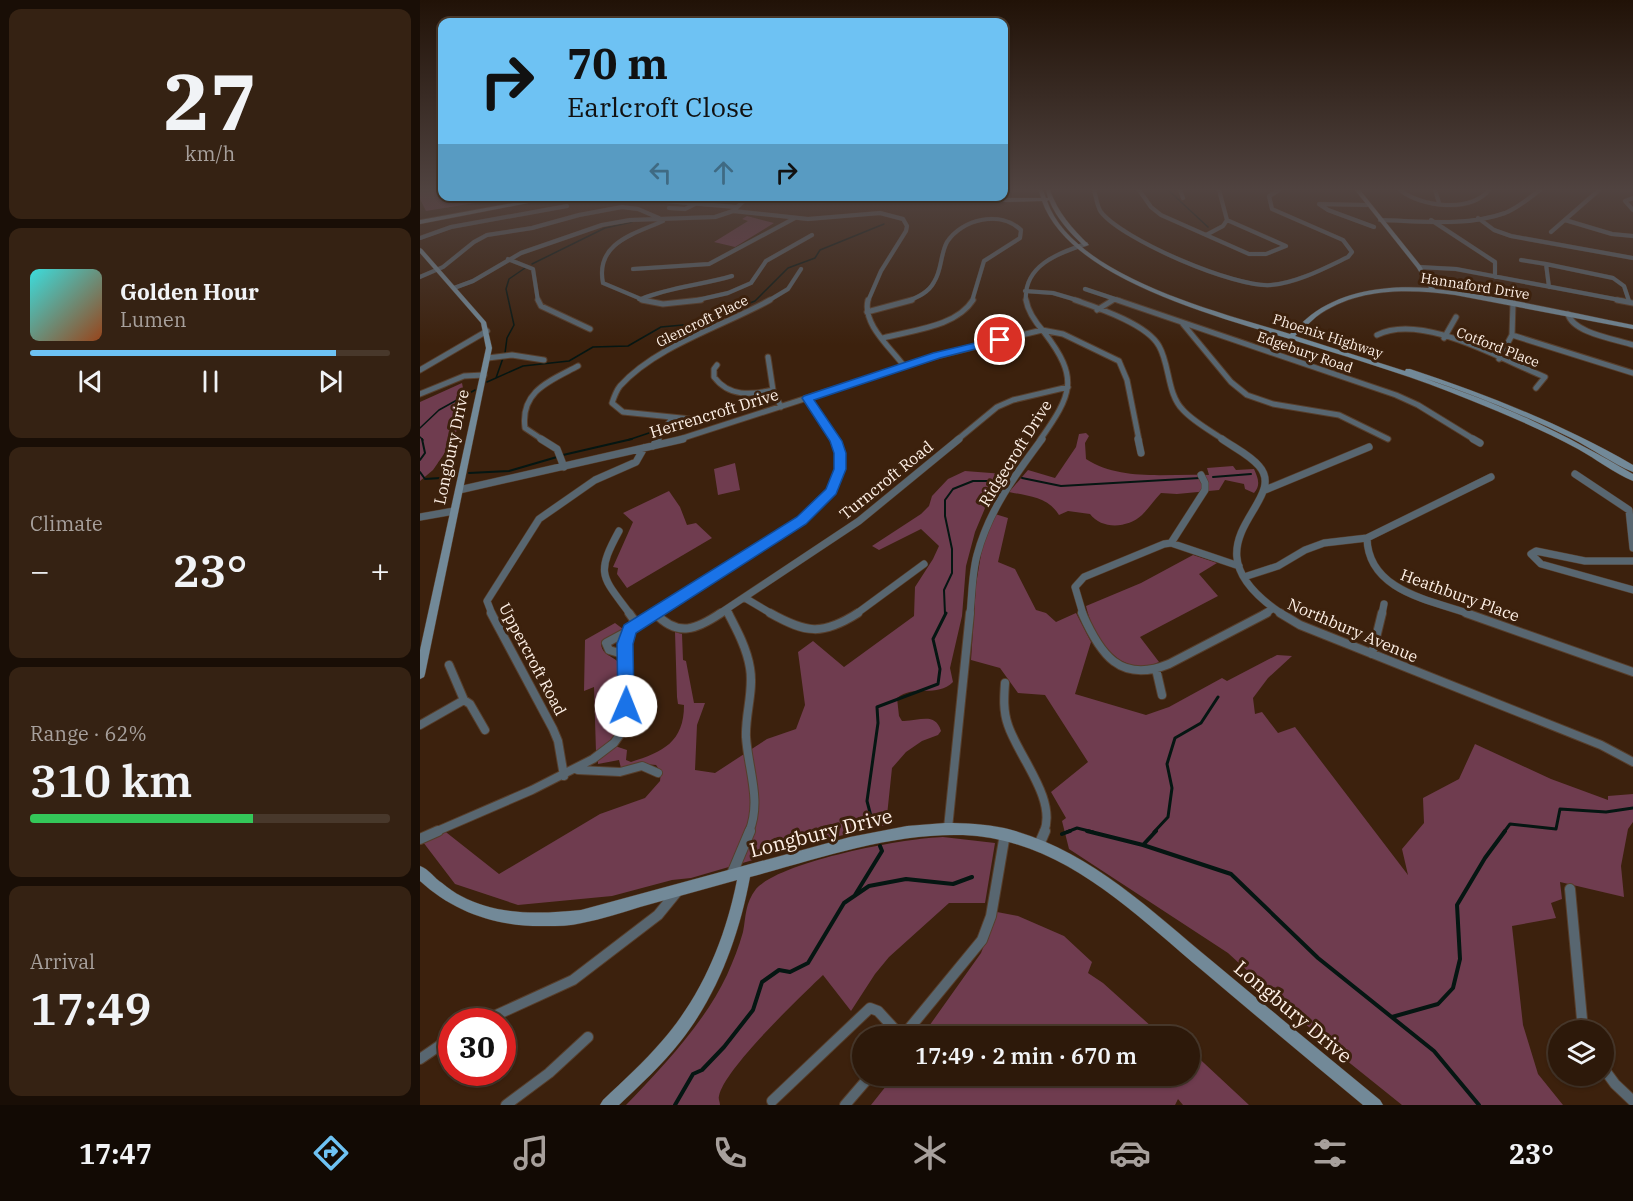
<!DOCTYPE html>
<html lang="en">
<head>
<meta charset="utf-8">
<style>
  body { margin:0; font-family:"IBM Plex Serif",serif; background:#352213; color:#f1f3f6; height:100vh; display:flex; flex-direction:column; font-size:22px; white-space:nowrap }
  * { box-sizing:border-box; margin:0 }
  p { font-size:20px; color:#a7a09c }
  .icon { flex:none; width:33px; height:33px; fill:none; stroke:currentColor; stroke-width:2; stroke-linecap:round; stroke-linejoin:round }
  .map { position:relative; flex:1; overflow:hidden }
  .details { display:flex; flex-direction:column; gap:9px; padding:9px; background:#190e06; width:420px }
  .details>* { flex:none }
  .banner { position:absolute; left:18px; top:18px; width:570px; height:183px; border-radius:12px; box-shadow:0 2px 4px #0004,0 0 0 2px #48382b; background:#6ec2f3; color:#111; overflow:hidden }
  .fabs { position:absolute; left:1128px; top:1020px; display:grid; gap:12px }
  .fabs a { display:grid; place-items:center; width:66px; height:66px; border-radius:50%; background:#2d190a; box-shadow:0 2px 4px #0004,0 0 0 2px #48382b; font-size:30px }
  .speed { position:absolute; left:18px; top:1008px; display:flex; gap:12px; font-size:30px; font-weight:700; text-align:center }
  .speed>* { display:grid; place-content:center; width:78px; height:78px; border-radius:50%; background:#2d190a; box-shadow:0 2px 4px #0004,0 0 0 2px #48382b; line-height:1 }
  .speed .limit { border:9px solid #d22; background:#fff; color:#111 }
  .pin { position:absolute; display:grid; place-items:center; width:51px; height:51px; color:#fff; margin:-26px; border:3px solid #fff; border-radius:50%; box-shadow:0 2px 6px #0007 }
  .me { position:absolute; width:66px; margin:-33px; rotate:1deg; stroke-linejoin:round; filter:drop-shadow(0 0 4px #0008) }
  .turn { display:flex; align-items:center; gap:21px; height:126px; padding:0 30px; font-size:27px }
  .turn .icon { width:78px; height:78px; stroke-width:2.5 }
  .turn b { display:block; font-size:42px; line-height:51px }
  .lanes { display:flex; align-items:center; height:57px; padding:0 30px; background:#0003; justify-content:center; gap:30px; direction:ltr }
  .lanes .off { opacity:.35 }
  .big { font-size:45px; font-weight:600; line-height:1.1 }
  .details .card { flex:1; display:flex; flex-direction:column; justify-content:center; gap:9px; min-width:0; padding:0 21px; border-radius:12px; background:#352213 }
  .details .dial { align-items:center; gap:0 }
  .dial b { font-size:78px; line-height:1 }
  .song { display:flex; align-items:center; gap:18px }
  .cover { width:72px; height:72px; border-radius:9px; background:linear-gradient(135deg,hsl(180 70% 55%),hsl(20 70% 35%)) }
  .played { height:6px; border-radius:3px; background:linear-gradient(90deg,#6ec2f3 85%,#48382b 85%) }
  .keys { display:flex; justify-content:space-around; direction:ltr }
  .heat { display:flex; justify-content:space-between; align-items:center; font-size:33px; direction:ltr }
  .charge { height:9px; border-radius:4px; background:linear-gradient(90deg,#34c759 62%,#48382b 0) }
  .trip { position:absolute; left:432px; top:1026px; width:348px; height:60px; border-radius:30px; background:#2d190a; box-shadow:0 2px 4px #0004,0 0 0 2px #48382b; font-weight:600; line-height:60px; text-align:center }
  .dock { display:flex; height:96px; justify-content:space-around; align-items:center; background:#120a04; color:#a7a09c }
  .dock .icon { width:42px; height:42px }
  .dock .current { color:#6ec2f3 }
  .dock b { font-size:27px; color:#f1f3f6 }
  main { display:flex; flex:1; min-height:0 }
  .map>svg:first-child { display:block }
</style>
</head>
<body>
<main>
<section class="details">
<div class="card dial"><b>27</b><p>km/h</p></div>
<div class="card">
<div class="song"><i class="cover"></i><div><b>Golden Hour</b><p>Lumen</p></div></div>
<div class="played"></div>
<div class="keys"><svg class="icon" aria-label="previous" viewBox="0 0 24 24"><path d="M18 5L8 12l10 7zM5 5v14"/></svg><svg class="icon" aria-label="pause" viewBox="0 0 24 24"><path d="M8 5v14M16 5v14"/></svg><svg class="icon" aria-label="next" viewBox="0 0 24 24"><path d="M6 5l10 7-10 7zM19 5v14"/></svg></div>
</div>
<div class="card"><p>Climate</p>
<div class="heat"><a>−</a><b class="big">23°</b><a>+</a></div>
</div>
<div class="card"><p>Range · 62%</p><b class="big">310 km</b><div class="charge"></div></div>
<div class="card"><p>Arrival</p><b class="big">17:49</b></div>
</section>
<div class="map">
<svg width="1213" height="1105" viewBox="0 0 1213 1105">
  <rect width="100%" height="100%" fill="#3c210d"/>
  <path fill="#6f3c4f" d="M0,190H22V196L91,197L6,211L0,199Z
    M327,216L354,223L315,247L294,242L328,221L322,219Z
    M42,383L46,403L33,441L13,470L0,481V402Z
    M666,433L669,436L665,443L666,459C702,482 748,473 789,475L787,468L813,466L816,470L834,469C838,478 841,485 834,493L825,489L824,484L805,480L799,490L757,494L741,493C734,500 729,508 722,515C708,528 682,530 670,514L648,511L639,515C628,497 608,496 589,492L608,470L635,478L656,447L659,434Z
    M315,463L320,490L298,495L294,469Z
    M545,471L584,474L571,494L555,532L546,566L542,616L530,668L533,682C517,698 494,684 477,698L479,716L482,721C498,722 515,711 521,731L518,735L502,741L486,752L472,768L466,825L398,841L271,878L252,880L192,896L98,905L35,884L3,842L22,829L79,874L180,814L225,798L240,781L241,772L236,765L225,764L201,768L199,760L178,764V759L195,746L207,750L206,760L211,762C243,752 264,742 264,705L258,704L257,697L255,632L262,634L263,660L266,661L274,703H285L277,725L275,770L295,773L347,739L376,729L385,705L378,652L393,641L424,667L494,616L495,587L513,559L519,546L501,529L459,550L452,546L501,514L509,506L512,496L528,479Z
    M249,491L260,507L267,525L276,523L292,538L207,588L197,574L198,568L193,567L213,522L203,513Z
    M575,514L588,518L578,562L595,569L616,610L626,613L636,622L656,613L671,642L655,694L726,715L749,707L802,678L807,681L857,655L872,656L848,678L833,698L835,714L842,712L858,733L875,727L988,875L982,849L1004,823L1003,798L1039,779L1055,744L1131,779L1188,800V796L1213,794V822L1208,829L1201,866L1204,897L1140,882L1142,899L1131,903L1136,918L1092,926L1103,1025L1118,1074L1143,1105H982L916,1052L808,953L649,849L642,821L646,818L631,792L668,762L625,695L598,693L580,668L551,660L556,584L563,543Z
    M773,555L797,563L779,574L798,596L720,637L739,662C702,680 673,638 666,606L721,583Z
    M195,623L203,629L181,642C181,656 193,655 200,664L198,734L176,752L174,687L164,691L165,640Z
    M523,837L575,843L565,903H529L469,957L455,974L431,1011L403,975C381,996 304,1069 299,1096C298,1099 300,1102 300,1105H206C242,1068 285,1022 307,975C313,961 319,947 323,932C326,916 325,903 336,889C361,861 485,838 523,837Z
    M577,912L598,916L644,936L672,962L668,973L683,983L742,1036H502L561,953Z
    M770,1050L829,1105H763L758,1099L755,1105H451L474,1076H770Z"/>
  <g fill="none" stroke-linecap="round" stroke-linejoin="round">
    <path stroke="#051612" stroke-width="1.5" d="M748,190L788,227
      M112,264L185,228L212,222
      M85,353L87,338L94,325L86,289L89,279L105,268
      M76,378L83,358
      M67,382L103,366L149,361L173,347L208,346L241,327L285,323L288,319L335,301L368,268L395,258L400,250L464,224
      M0,428L19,410L55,390
      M248,429L298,419
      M0,437L3,440
      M208,440L238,430"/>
    <path stroke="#051612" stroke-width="2" d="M143,455L212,439
      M0,460L5,453L2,439
      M0,472L5,479L36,477
      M49,473L89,471L137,457
      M793,477L831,474
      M602,478L641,486L780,478
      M525,614L524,590L532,573V549L525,516V500L533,489L553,481H575"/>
    <path stroke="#051612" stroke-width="3" d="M454,828L447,801L458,723L457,707L518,684L520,669L513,639L526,613
      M647,832L657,828L673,832
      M734,832L748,817L752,788L747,764L755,738L781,723L798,697
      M1084,832L1090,824L1136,829L1140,809L1186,812L1213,808"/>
    <path stroke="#051612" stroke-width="4" d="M667,831L723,845L811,874L898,958L1014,1051L1059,1105
      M642,834L650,831
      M723,845L736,831
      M435,895L462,851L460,846
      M972,1017L1018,1004L1033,988L1040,959L1037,905L1065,858L1085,831
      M255,1105L273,1074L282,1070L304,1047L333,1010L342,982L359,970L370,972L388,963L424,903L449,886L486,879L533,884L552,877"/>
    <g stroke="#573e2b" stroke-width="4.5">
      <path id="street-far4" d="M674,190C676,196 677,207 681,212C703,240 815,288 851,285C877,283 905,268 928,257L932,252L923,240L852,209L849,196L859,190
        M719,190L731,207L741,215L829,254H846L866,246L807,220L799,190
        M760,190L763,198
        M980,190C1001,207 1050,213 1069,190
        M1015,190L1019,203
        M1213,198L1205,201L1213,210
        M221,199L316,207
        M947,205L899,204L908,210L954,227
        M249,208L265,209L275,204
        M313,211L388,219L460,213L483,219L487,226L486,231L461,271L448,301
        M1058,218L1074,230L1091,236L1213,258
        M960,220C1000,221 1046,227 1085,213C1098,208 1109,198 1120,190
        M1011,220L1075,262V277
        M1145,220L1192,234L1213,236
        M243,221C214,234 175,243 183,283L221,299C250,287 282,285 312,276
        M1131,232L1179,190
        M786,235L803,226L807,220
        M0,238L31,227L147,206
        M88,259L113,269L118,301
        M1101,260L1126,264
        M999,267L1036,269L1205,301
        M213,269L289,264L375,218
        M0,277L23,267L54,242L67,235L112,228L159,215L202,207L218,209L239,218
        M1129,287L1126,264L1193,278L1204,286L1209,301
        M34,288L53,281L101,253L182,225L210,220L295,217L313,211L329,196
        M665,289L701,301
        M605,291L633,293L660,301
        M219,299L226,301
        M273,301L308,293L331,283L346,261L392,235
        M348,301L368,289L381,269
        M488,301C498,297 509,292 514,282C522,270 520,255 527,242C542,219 580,210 601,230L600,238L564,261L552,301
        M606,301C603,266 638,253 666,244
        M690,301L694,299"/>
    </g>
    <g stroke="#573e2b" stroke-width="7">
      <path id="street-far3" d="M118,300L121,306L170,329
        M222,300L243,304L281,300
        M448,300C442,324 471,348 484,366
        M606,300C608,312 616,323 624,332C660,379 652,394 620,440
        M655,300C678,308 727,324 739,346C750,365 747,394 763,410C774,422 791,431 804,440
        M697,300L976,395L998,405L1055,440
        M1197,300L1213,303
        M677,310L693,300
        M447,312L492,300
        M1148,314C1153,333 1195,339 1213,345
        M763,324L811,382L827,395L853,404L919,415L968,439
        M957,335C1002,312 1082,360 1125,377L1116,388
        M1092,335L1213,373
        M463,338C492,330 536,327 553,300
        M1024,338L1036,317
        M348,357L353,390L361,407
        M68,358L92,355L124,360
        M1079,359L1092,335L1093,303
        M297,365L294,369V377C309,397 331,395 353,390
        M0,370L67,331
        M0,394L44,376L64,375
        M388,398L413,440
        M271,419L203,412L192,403C194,397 196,391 200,386C236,346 303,326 350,300
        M123,440L105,428C100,391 130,381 158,366
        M237,440L252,418
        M257,440L517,356L622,330L643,334L699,361L707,380L719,440
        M537,440L577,407L593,400L648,387"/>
    </g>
    <g stroke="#573e2b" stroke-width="8">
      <path id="street-far2" d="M121,439L137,449L144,467
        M718,439L721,453
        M802,439C813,447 830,455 839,466C872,503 757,544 862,614
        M1053,439L1060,443
        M233,446L238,439
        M1155,474L1209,510L1213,548
        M39,490L263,439
        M845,490L949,447
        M0,517L34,511
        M199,531C175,575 182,576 210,614
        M751,543L785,490V483L781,475
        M1213,561H1165L1116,551L1111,554L1121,564L1213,590
        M824,577L858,566L885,550L904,543L947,538
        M325,598L352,614
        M307,610L309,614
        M72,614L67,601L119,519L175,480L216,462L224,448
        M235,614L382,520C410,496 431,477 413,439
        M299,614L439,521L539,439
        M436,614L504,564
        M550,614C552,595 552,573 557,555C569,510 595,475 622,439
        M663,614L655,587L664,577L744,544L751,543L819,566
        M844,614L852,609
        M962,614L964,604
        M1050,614C1010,600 948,591 947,538L1071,477"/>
    </g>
    <g stroke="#573e2b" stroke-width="10">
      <path id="street-far1" d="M71,613L133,729L138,741L144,776
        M209,613L217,624
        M235,613C258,638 277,629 301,613
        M308,613C317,630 327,649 330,668C334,691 325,714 326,737C328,769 342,801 329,832
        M350,613C386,633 402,636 438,613
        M662,613C680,654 700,684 749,664L847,613
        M860,613L880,625L1181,745L1213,762
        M1046,613L1213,672
        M952,654L962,613
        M206,655L189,650L186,643L210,630
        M29,665L44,700L50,704L65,730
        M736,669L742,695
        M585,683C584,697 583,711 588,725C598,756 637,799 624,832
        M0,725L44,700
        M158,770L200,772L222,766L238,773
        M528,828L550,613
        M15,832L112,790L173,759L194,743L204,729L206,719L207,638L210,630L237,613"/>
    </g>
    <g stroke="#573e2b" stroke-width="12">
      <path id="street" d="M0,839L18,831
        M619,845L625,831
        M311,876L330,831
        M1150,889L1163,1030
        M61,1022L153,980L238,915L256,893
        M483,1036L562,940L571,916L585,834
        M0,1059L32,1037
        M1184,1069L1195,1084L1213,1101
        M352,1101L450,1008L458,1011L481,1036
        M86,1105L129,1073L168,1037
        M425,1105L450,1076"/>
    </g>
    <g stroke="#573e2b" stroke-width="1">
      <path id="secondary" d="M619,190H623L626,198H628L626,190H630C638,213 652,228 669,245L664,246C650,233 637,219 629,200L627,201C654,277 799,312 870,334C877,328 883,321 891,315C924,290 969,285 1009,288L997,268L935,190H940L1001,266L1015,289C1082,296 1148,312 1213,325V329L1035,295C988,289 937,287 896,317C889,323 882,330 875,336L985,371L986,369H990C1068,395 1142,424 1213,465V472C1193,464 1171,448 1151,438C1104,415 1055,395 1004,378C1040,391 1077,404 1111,420C1146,436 1180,455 1213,474V481C1194,473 1176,459 1158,449C1123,430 1087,415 1050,400C997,378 941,361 886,344C812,320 651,283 622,201L585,202L556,196L585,198H621Z
        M131,196H144L0,224V220Z
        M349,196H371L402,199L436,196H461L402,203Z
        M0,248L2,249L66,322L72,348L5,674L4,677L0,679V650L66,348L61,323L0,253Z
        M525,823C545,823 565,824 584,828C667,848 728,908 792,961C848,1008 904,1054 960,1100L963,1105H943C890,1061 836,1016 783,971C712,912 642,839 543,835C471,833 400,858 330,877C319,936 298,994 260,1042C242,1065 220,1085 199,1105H180L183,1100C203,1081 224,1062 242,1041C282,995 305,940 317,880C285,889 252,898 220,907C201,913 182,919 162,923C150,926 138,926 126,926C78,927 35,913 0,881V866C9,869 14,878 22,883C28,888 35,893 41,896C78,916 121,914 161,910L430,837L487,826Z"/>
    </g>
    <use href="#street-far4" stroke="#586670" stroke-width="4"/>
    <use href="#street-far3" stroke="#586670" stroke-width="5"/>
    <use href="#street-far2" stroke="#586670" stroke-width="7"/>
    <use href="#street-far1" stroke="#586670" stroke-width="8"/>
    <use href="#street" stroke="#586670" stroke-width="10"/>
    <use href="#secondary" fill="#728998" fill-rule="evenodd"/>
  </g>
  <linearGradient id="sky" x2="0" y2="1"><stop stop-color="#211207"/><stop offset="0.55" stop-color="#504340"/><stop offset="1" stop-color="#504340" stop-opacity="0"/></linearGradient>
  <rect width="1213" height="345" fill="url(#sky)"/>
  <path fill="#1a73e8" stroke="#114b97" stroke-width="1.5" d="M580,337L585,340L583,342L520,358L394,400L422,441L426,453V469L416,494L386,524L216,633L213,644L214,706L212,711L206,713L200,711L198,706L197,644L204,625L377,517L406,489L414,469V453L410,441L382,398L384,396L513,353Z"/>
  <g text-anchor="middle" stroke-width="6" stroke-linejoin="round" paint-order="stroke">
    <g font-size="14" fill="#fef0e6" stroke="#3c210d">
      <text transform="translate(1055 286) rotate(9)" y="5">Hannaford Drive</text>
      <text transform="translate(282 321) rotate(-26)" y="5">Glencroft Place</text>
      <text transform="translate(908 336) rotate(18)" y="5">Phoenix Highway</text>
      <text transform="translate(1078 347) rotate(21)" y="5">Cotford Place</text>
      <text transform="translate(885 352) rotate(19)" y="5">Edgebury Road</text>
    </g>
    <g font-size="16" fill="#fef0e6" stroke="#3c210d">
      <text transform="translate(294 413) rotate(-17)" y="6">Herrencroft Drive</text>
      <text transform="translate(31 447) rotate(-78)" y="6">Longbury Drive</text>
      <text transform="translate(595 453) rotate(-58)" y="6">Ridgecroft Drive</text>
      <text transform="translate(466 480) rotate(-39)" y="6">Turncroft Road</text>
      <text transform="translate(1040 595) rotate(20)" y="6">Heathbury Place</text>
      <text transform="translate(933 630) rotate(23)" y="6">Northbury Avenue</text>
      <text transform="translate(113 659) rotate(62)" y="6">Uppercroft Road</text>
    </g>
    <g font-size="20" fill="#fef0e6" stroke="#3c210d">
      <text transform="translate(401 833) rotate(-14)" y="7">Longbury Drive</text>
      <text transform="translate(873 1012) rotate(40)" y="7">Longbury Drive</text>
    </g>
  </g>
</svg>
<div class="fabs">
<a><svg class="icon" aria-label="layers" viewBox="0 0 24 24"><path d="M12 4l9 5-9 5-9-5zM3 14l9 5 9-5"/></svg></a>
</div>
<div class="speed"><div class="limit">30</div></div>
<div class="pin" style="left:580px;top:340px;background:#d93025"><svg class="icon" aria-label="arrive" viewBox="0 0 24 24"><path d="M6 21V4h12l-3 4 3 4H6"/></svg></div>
<svg class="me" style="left:206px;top:706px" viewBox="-20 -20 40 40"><circle r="19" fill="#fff"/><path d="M0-13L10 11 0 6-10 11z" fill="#1a73e8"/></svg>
<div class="trip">17:49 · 2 min · 670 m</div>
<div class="banner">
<div class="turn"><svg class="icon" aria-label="right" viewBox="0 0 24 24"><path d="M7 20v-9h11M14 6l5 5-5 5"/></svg><div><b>70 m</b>Earlcroft Close</div></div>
<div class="lanes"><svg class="icon off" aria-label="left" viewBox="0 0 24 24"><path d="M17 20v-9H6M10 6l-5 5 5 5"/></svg><svg class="icon off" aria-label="ahead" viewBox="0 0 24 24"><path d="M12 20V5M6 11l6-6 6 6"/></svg><svg class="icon" aria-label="right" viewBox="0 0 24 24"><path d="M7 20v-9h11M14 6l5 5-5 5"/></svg></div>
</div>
</div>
</main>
<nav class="dock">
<b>17:47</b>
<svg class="icon current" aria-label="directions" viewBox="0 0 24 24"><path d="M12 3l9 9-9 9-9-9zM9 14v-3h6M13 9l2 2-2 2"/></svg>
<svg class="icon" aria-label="music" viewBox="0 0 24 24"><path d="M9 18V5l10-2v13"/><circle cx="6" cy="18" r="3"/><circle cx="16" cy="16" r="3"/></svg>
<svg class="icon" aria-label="phone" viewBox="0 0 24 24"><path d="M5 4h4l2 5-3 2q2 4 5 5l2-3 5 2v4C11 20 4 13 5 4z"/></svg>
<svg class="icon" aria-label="climate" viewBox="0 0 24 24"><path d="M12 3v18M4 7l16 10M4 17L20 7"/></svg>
<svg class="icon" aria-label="car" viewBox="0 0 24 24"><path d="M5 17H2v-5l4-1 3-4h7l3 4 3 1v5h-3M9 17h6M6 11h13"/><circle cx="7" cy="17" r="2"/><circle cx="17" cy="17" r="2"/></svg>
<svg class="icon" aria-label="filters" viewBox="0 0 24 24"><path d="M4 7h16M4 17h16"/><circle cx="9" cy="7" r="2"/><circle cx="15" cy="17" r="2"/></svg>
<b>23°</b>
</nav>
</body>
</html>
